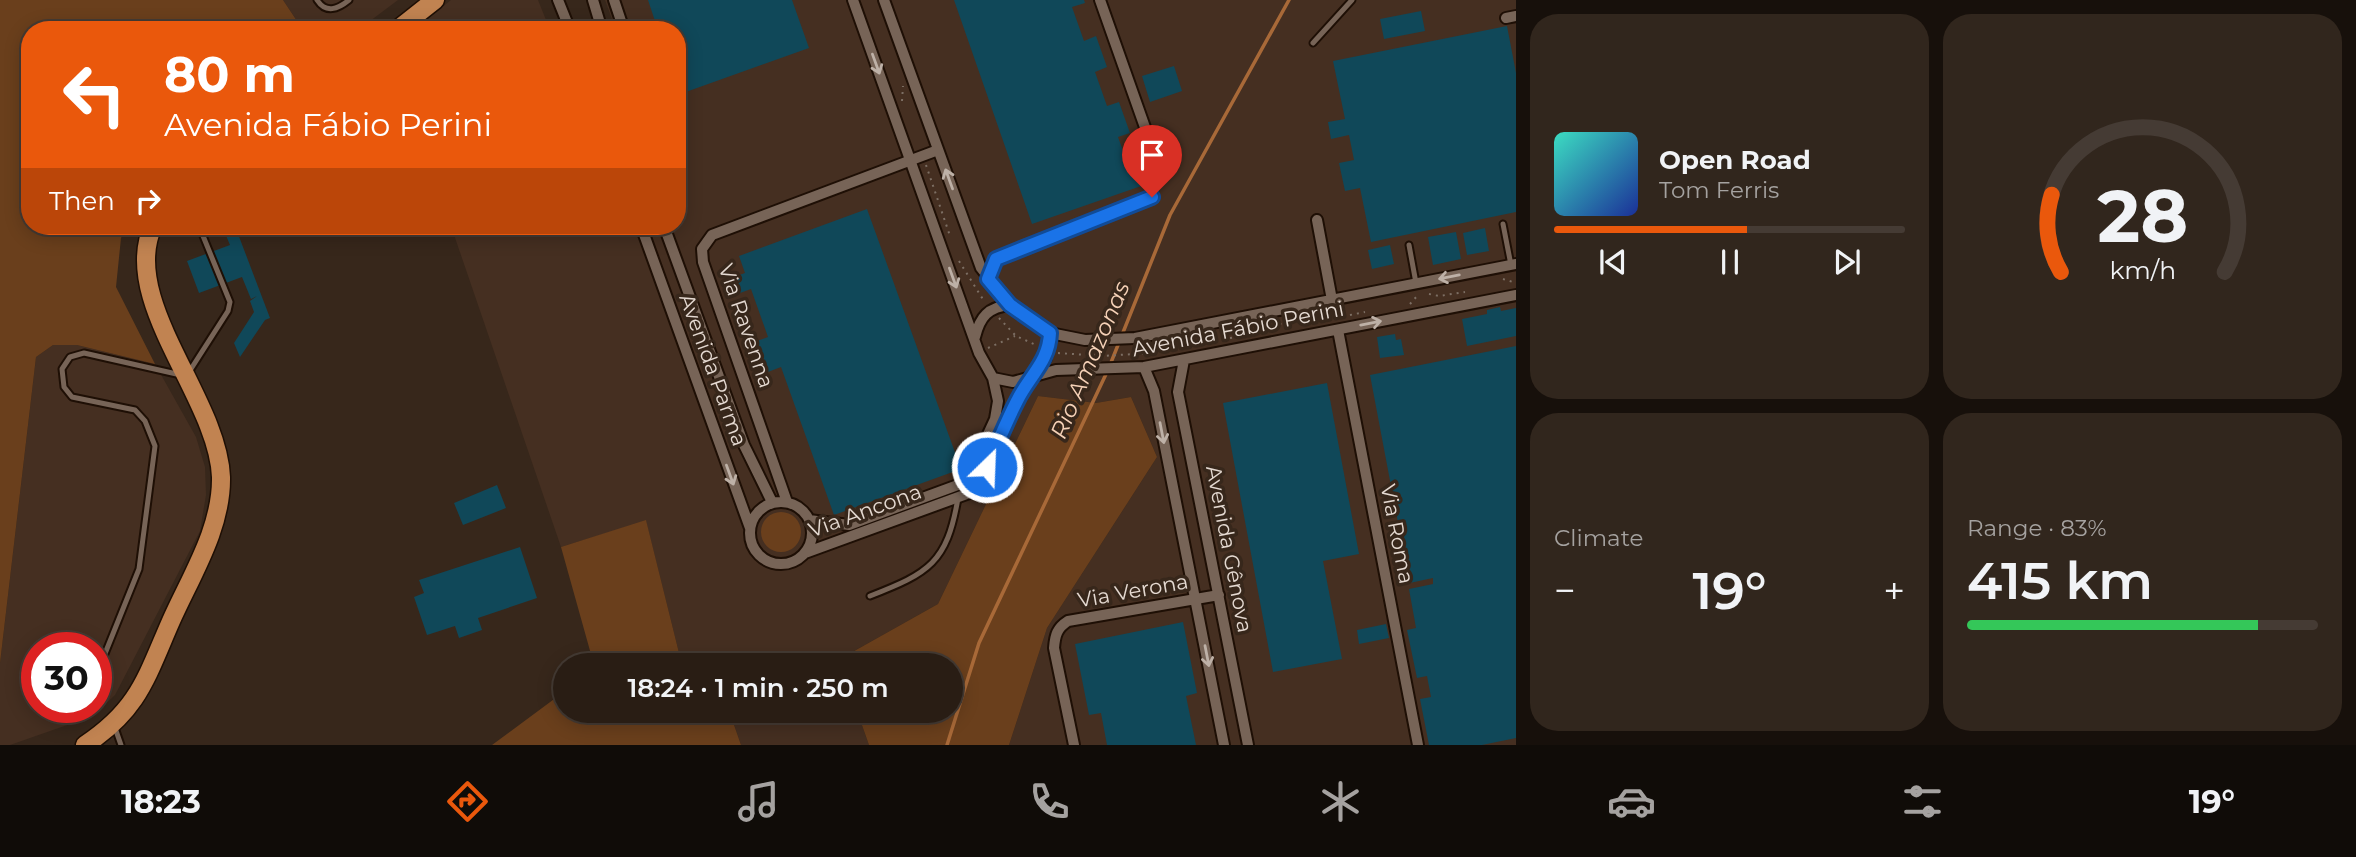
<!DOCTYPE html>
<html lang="en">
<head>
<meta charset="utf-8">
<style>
  body { margin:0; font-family:Montserrat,sans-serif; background:#31261d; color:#f1f3f6; height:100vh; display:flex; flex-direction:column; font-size:26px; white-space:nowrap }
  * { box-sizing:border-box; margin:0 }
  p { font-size:23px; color:#a5a2a0 }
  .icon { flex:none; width:38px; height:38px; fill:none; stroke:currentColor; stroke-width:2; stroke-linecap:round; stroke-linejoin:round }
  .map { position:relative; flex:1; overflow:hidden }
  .drawer { display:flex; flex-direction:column; gap:14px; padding:14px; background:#17100b; width:840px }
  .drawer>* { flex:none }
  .hud { position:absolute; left:21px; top:21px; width:665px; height:214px; border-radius:28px; box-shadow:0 4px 18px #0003,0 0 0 2px #453b34; background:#ea580c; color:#fff; overflow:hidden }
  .speed { position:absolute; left:21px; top:632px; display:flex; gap:14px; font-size:35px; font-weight:700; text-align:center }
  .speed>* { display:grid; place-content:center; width:91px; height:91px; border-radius:50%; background:#291d14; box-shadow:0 4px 18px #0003,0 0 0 2px #453b34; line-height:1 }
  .speed .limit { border:10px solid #d22; background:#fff; color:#111 }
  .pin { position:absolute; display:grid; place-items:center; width:60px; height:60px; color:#fff; margin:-72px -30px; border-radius:50% 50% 50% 0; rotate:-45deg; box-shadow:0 0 7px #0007 }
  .pin .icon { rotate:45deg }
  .me { position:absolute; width:77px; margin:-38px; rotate:24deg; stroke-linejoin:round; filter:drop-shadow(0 0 5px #0008) }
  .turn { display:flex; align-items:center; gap:24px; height:147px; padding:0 28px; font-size:32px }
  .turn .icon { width:91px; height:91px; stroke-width:2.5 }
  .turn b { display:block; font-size:49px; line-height:60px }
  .then { display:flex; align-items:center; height:66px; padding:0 28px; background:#0003; gap:14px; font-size:26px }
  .big { font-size:52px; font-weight:600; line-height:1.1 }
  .drawer .widget { flex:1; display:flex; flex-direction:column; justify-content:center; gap:10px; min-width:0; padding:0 24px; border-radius:28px; background:#31261d }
  .drawer .dial { align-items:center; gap:0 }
  .dial svg { height:182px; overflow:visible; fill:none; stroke:#453b34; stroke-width:7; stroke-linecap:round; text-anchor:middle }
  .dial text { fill:#f1f3f6; stroke:none }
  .song { display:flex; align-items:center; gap:21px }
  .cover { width:84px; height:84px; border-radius:10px; background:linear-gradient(135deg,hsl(170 70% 55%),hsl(230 70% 35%)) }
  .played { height:7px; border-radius:4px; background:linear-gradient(90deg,#ea580c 55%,#453b34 55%) }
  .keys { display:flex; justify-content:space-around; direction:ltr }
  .heat { display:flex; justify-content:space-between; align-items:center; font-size:38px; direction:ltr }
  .charge { height:10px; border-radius:5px; background:linear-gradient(90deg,#34c759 83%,#453b34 0) }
  .drawer .tiles { flex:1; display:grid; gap:14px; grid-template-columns:repeat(2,1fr) }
  .trip { position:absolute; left:553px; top:653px; width:410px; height:70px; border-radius:35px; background:#291d14; box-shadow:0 4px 18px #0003,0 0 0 2px #453b34; font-weight:600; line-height:70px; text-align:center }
  .menu { display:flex; height:112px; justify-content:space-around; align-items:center; background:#100c08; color:#a5a2a0 }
  .menu .icon { width:49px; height:49px }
  .menu .current { color:#ea580c }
  .menu b { font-size:32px; color:#f1f3f6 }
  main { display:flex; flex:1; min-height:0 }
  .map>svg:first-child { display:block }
</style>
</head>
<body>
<main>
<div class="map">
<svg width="1516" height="745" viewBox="0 0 1516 745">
  <rect width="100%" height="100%" fill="#37271b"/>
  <path fill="#452f21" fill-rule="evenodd" d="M283,0H398L358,30H303Z
    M451,0H538L550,30H413Z
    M605,0H1516V745H1009L1047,628L1157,457L1131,397L1096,403L1038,396L938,604L840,659L842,665H682L646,521L561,547L451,226H677V30H616Z
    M53,345H77L155,364L196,437L205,467L206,495L200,531L115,695L93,716L10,745H0V663L36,357ZM37,648H96V707H37Z
    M716,711H857L869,745H741L733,722Z"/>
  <path fill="#6a3f1c" d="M0,0H283L303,30H30V226H127L121,238L116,287L155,364L77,345H53L36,357L0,663Z
    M1038,396L1096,403L1131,397L1157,457L1047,628L1009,745H869L857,711L950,710V665H842L840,659L938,604Z
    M761 532a20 20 0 1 1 40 0a20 20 0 1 1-40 0Z
    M646,520L682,665H594L561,547Z
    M565,691V710L716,711L733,722L741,745H492Z"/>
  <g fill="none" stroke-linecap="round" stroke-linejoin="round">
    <path stroke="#a86938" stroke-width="3.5" d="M1110,365L1170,215L1289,0
      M947,745L979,643L1107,372"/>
  </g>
  <path fill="#104859" d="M648,0H792L809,48L683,93L677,76V30H658Z
    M954,0H1084L1085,3L1072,7L1084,41L1096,36L1107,67L1095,72L1107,106L1119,102L1130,133L1118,137L1130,170L1141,166L1147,184L1032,224Z
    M1421,11L1425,31L1384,39L1380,19Z
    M1507,26L1516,73V212L1371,242L1360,188L1345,191L1339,163L1354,160L1349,135L1331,139L1328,122L1345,119L1333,61Z
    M1174,66L1182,91L1150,102L1142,76Z
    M867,209L961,469L834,515L781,367L768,372L757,341L768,337L751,289L740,293L734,277L745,273L739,256Z
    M222,226H235L270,318L265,320L240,357L234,343L254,312L250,301L257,296L251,299L242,277L199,293L187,261L230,245Z
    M1485,228L1489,251L1467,255L1463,233Z
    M1456,232L1461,259L1433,265L1428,237Z
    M1390,245L1394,264L1372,269L1368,250Z
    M1500,307L1501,311L1516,308V336L1467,346L1462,319L1487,314V310Z
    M1395,334L1396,340L1401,339L1404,355L1380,358L1377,337Z
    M1516,346V738L1482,745H1429L1420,699L1431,697L1427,676L1417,678L1407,630L1416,628L1409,589L1433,584V578L1405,584L1402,566L1406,565L1370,375Z
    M1327,383L1359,554L1323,561L1342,659L1273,672L1223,403Z
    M497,485L506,508L463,525L454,503Z
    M520,547L537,598L478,618L482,630L459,638L455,626L427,635L414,597L424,593L419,580Z
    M1183,622L1197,693L1186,696L1196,745H1107L1101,713L1089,715L1075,644Z
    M1386,624L1389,638L1359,644L1357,630Z"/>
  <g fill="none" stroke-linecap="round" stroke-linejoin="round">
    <g stroke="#1e0f05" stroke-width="9">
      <path id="service" d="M317,0C326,14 338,9 349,0
        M1313,43L1352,0
        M1503,224L1511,265
        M1409,245L1416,283
        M989,276L996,259L1152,197L1158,171L1153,150
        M189,372L228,311L230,302L199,226
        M870,596C929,573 947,563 958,498
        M96,676L139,569L155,446L145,421L135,410L72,397L64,387L62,369L70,357L84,353L181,375
        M114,725L121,745"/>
    </g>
    <g stroke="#1e0f05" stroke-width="14">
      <path id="minor" d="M558,0L570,30
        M593,0L602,30
        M614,0L624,30
        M853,0L979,353L993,378L1013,382L1056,370L1144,367L1516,295
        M884,0L981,268L1010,305L1050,333L1085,340L1135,338L1516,264
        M1100,0L1153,150
        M1506,18L1516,16
        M1317,220L1332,300
        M641,226L750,528
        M664,226L744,445L772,502
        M1338,330L1418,745
        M975,337C980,317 988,307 1010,305
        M1184,360L1178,392L1248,745
        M1144,367L1154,391L1224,745
        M750 533a31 31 0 1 1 62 0a31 31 0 1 1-62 0Z
        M787,502L703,262L702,249L712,235L938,150
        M809,520L849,525L966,482L995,419L998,401L993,378
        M805,553L975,491L1016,402L1046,358L1050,333
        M1074,745L1054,648C1055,635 1057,628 1068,621L1219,595"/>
    </g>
    <g stroke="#1e0f05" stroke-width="21">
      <path id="primary" d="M397,30L435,0
        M85,745C139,709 146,678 171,621C191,576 222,528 221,477C218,398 119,301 153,226"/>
    </g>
    <path stroke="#7d6f64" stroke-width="2" stroke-dasharray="2 5" stroke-linecap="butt" d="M902,101L903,86
      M926,165L950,236
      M959,261L984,301
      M1503,279L1516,283
      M1429,294L1439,296L1465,292
      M1410,304L1418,295
      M1350,315L1365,312
      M1306,316L1325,319
      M999,318L1016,336L1036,345
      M1260,332L1287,321
      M1230,338L1249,335
      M988,348L1015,336
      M1058,353L1101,356L1153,353"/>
    <use href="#service" stroke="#776457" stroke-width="5"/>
    <use href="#minor" stroke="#776457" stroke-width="10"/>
    <use href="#primary" stroke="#c18351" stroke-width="18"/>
  </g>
  <defs><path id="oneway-shaft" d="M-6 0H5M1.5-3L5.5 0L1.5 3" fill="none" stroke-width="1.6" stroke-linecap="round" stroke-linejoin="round" transform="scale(1.75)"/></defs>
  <g stroke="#beb1a7">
    <use href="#oneway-shaft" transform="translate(876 64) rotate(70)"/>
    <use href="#oneway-shaft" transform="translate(949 179) rotate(-110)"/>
    <use href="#oneway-shaft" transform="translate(1449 277) rotate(169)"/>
    <use href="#oneway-shaft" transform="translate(953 278) rotate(70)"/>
    <use href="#oneway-shaft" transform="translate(1371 323) rotate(-11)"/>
    <use href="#oneway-shaft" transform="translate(1162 433) rotate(79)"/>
    <use href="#oneway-shaft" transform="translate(730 475) rotate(70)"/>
    <use href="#oneway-shaft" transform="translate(1207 656) rotate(79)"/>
  </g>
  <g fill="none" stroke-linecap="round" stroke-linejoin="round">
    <g stroke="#114b97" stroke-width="18">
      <path id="route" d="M987,467C997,445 1006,422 1017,401C1029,376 1049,362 1050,333L1010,305L988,279L996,259L1152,197"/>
    </g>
    <use href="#route" stroke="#1a73e8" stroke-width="12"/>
  </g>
  <g text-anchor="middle" stroke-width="7" stroke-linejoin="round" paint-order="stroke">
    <g font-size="21" fill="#e5dad2" stroke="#37271b">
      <text transform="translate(746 326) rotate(71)" y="7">Via Ravenna</text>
      <text transform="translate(1238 329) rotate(-11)" y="7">Avenida Fábio Perini</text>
      <text transform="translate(713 370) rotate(70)" y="7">Avenida Parma</text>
      <text transform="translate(865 511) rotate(-20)" y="7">Via Ancona</text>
      <text transform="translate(1397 534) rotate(79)" y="7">Via Roma</text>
      <text transform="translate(1229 549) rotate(79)" y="7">Avenida Gênova</text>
      <text transform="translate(1133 591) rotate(-10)" y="7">Via Verona</text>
    </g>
    <g font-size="23" font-style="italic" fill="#f5d1b7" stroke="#37271b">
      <text transform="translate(1090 360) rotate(-67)" y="8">Rio Amazonas</text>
    </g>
  </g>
</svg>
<div class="speed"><div class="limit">30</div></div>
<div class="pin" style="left:1152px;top:197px;background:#d93025"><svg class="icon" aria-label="arrive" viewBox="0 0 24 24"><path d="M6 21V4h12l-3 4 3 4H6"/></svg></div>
<svg class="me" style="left:987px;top:467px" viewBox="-20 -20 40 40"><circle r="17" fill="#1a73e8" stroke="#fff" stroke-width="3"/><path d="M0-11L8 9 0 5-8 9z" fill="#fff"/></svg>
<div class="trip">18:24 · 1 min · 250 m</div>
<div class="hud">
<div class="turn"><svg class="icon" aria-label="left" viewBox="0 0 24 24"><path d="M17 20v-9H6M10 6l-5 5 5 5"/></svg><div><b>80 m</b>Avenida Fábio Perini</div></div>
<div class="then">Then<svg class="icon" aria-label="right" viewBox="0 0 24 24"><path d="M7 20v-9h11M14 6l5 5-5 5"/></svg></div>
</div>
</div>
<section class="drawer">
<div class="tiles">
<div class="widget">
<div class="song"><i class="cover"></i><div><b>Open Road</b><p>Tom Ferris</p></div></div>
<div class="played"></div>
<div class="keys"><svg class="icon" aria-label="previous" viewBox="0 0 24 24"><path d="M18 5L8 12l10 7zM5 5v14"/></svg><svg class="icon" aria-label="pause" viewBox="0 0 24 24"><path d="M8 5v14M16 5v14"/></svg><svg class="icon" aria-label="next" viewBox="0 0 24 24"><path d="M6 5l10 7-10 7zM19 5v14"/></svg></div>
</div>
<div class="widget dial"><svg viewBox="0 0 100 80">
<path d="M14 69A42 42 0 1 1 86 69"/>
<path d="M14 69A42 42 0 0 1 10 35" stroke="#ea580c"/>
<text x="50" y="56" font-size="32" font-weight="700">28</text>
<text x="50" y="72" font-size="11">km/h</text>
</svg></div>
<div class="widget"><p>Climate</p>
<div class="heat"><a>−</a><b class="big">19°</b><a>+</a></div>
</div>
<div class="widget"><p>Range · 83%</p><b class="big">415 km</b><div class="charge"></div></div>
</div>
</section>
</main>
<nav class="menu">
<b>18:23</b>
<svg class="icon current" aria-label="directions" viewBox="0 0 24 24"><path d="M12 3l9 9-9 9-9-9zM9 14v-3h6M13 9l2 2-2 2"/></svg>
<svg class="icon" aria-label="music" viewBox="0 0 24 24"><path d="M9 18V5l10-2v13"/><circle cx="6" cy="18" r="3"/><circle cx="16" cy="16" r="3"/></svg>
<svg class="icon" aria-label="phone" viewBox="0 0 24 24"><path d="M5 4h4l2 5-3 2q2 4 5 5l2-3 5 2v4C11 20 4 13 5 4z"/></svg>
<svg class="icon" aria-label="climate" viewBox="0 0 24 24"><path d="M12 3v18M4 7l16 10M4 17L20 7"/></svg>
<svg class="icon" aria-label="car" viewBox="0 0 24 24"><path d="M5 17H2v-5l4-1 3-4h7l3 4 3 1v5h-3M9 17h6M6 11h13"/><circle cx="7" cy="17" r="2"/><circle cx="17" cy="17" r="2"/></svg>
<svg class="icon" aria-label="filters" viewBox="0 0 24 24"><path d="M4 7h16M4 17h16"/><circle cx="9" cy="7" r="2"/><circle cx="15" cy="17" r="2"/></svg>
<b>19°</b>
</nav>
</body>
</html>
